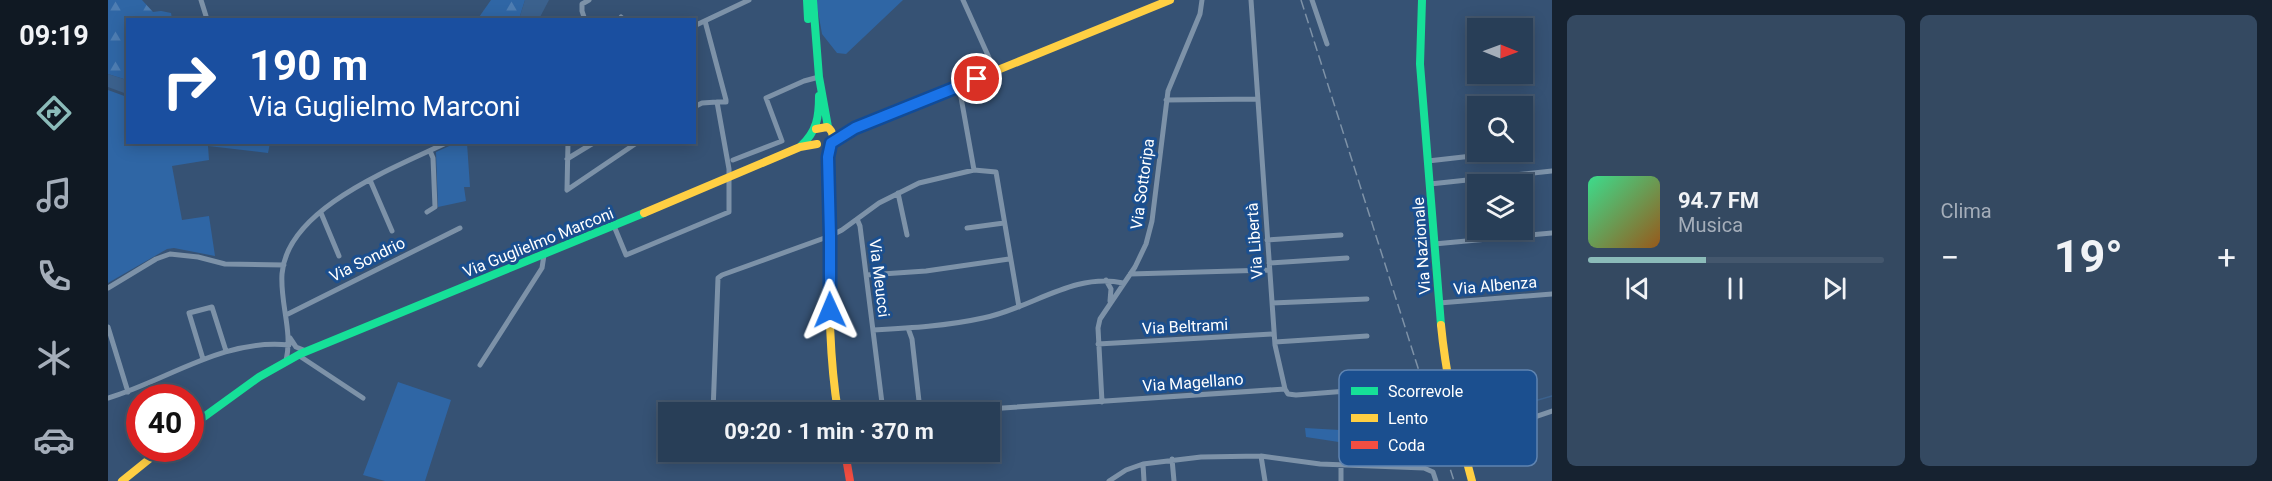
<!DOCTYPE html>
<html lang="it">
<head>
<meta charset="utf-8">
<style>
  body { margin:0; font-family:Roboto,sans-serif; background:#344961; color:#f1f3f6; height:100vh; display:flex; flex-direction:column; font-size:22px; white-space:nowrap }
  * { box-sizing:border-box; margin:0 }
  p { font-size:20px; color:#a5aeba }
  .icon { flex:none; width:33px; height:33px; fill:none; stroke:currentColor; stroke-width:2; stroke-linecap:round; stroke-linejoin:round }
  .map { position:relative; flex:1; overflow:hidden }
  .side { display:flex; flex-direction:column; gap:15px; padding:15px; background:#162230; width:720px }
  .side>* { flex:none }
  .top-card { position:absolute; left:18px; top:18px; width:570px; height:126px; border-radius:0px; box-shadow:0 3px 15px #0003,0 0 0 2px #44576d; background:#1a4fa0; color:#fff; overflow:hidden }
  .needle { width:39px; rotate:91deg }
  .tools { position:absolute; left:1359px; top:18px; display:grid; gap:12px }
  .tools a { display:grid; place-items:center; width:66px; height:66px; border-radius:0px; background:#283e57; box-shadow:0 3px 15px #0003,0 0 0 2px #44576d; font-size:30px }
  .speed { position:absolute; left:18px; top:384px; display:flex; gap:12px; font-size:30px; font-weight:700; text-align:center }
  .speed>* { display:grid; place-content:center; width:78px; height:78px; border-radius:50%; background:#283e57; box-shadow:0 3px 15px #0003,0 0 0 2px #44576d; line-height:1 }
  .speed .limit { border:9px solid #d22; background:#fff; color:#111 }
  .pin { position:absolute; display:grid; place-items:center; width:51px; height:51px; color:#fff; margin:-26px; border:3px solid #fff; border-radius:50%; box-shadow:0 2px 6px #0007 }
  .me { position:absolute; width:66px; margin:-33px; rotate:359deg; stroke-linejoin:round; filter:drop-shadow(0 0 4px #0008) }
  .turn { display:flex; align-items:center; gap:21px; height:126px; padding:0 24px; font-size:27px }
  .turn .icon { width:78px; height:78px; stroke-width:2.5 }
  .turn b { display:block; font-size:42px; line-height:51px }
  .big { font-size:45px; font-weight:700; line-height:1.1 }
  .side .widget { flex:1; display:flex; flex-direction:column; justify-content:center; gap:9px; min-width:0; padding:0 21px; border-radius:9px; background:#344961 }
  .song { display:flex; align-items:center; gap:18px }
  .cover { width:72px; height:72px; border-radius:9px; background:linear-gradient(135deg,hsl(150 70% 55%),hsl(30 70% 35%)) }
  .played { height:6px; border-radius:3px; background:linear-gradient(90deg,#8bbbb9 40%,#44576d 40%) }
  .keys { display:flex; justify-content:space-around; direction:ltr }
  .heat { display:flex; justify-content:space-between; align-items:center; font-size:33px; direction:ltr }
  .side .tiles { flex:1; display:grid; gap:15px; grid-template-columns:repeat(2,1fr) }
  .trip { position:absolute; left:550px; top:402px; width:342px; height:60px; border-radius:0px; background:#283e57; box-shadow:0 3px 15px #0003,0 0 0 2px #44576d; font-weight:700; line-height:60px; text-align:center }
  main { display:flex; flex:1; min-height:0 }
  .menu { display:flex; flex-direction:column; width:108px; justify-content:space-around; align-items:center; background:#101923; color:#a5aeba }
  .menu .icon { width:42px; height:42px }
  .menu .selected { color:#8bbbb9 }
  .menu b { font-size:27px; color:#f1f3f6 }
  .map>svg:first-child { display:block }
</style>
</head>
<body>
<main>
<nav class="menu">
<b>09:19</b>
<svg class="icon selected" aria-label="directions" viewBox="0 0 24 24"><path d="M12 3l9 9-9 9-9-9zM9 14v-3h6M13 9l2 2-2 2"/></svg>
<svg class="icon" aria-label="music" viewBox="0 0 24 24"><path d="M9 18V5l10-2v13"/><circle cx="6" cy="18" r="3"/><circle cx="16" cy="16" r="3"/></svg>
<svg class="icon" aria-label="phone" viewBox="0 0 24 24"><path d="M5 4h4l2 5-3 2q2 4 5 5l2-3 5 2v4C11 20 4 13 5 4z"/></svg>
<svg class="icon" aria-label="climate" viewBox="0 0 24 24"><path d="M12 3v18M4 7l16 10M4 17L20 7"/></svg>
<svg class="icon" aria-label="car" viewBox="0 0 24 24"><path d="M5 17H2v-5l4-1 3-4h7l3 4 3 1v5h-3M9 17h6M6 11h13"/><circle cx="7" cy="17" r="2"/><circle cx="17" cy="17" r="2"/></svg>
</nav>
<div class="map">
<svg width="1444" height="481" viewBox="0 0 1444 481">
  <defs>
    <pattern id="forest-firs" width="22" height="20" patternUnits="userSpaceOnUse" patternTransform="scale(1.5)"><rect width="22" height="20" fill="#2f66a5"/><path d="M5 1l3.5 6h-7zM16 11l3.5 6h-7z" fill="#4e7db2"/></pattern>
  </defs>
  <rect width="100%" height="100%" fill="#365274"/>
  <path fill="url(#forest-firs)" d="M0,0H34L45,12L53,11L63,13L64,19L20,20L19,80L0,74Z
    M383,0H417L411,19L369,20Z"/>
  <path fill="#2f66a5" d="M708,0H795L738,54L729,53L714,34Z
    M0,90L19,97L20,142L162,143L160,153L100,146L101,160L64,166L74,220L101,216L107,256L66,248L59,249L0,283Z
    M348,143H359L362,187H356L358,201L330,207L328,152Z
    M290,382L343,400L317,481H277L255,475Z
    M1309,389L1325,437L1293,446L1270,448L1198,437L1197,428L1267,432L1264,394Z"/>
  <path fill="#3b618d" d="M417,0H441L431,19H411Z
    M0,74L19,80V94L0,87Z"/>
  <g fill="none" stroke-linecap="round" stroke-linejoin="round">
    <path stroke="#3b618d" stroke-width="1.5" d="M1354,426L1399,409L1444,396"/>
    <path stroke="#7d92a8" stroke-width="5" d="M93,0L98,16
      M855,0L887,71
      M1143,0L1167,345L1177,389L1180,394L1188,395L1265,389
      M1204,0L1219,44
      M513,17L516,20
      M477,20L474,11V4L481,0
      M586,26L641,0
      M851,86L866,170
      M1058,100L1150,99
      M586,107L594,103L609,102
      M1414,150L1420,149
      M459,159L487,142
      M625,160L674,141L658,98L696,81L711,77
      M1320,161L1399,152
      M262,180L284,231
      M1322,184L1444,171
      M459,190L530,142
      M459,190L460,142
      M790,193L799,235
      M1414,208L1418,235
      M319,212L327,207L325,158L322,151
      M213,213L231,256
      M506,226L518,255L621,212V169L609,102H618V100L597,21
      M859,228L896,223
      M1159,240L1233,235
      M1326,244L1444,233
      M1161,263L1239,258
      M1022,274L1161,270
      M759,275L818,271L901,259
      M998,280L1003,289L1002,301
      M0,288L48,259L62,254L90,257L117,264L176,265
      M1164,303L1259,299
      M1331,303L1444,294
      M178,315L352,228
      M0,327L20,392
      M800,328L804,339L812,410L814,412
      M765,330C802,328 839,326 875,318C922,309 966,272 1015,283
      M182,338L188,347L198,351
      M1167,342L1259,336
      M990,344L1166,334
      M190,355L255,398
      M95,359L81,313L104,307L118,351
      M178,361C185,331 172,304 174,274C179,207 289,167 340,142
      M372,365L434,268L436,255
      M0,398C60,380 115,338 181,345
      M994,402L990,328L992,319L1027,267L1038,244L1044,221L1060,91L1092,14L1094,0
      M729,408L774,403L752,226L749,219
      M605,412L610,278L614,275L722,236L734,230L771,203L811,183L866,170L888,172L911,307
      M835,412L1177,389
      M1350,427L1366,437
      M1353,442L1444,411
      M1153,456L1157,481
      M1064,459L1066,481
      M1035,464L1036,481
      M1363,464C1360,448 1365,444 1378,436
      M1001,481L1018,470L1035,464L1093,457L1153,456L1212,464L1316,468L1325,472L1328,481
      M1233,481V466"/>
    <path stroke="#16e098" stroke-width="8" d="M699,0L700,19
      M705,0L711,77L720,127
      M1314,0L1312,64L1333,325
      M693,146C709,131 711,117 711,96
      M82,427L151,377L192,354L536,213"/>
    <path stroke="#ffcf43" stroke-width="8" d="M708,129L719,127C732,134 720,156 720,169C723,250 717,332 730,412
      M725,140L747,128L1062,0
      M536,213L692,147L709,144
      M1333,325C1338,378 1350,430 1364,481
      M14,481L55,448"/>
    <path stroke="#f24e42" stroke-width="8" d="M737,452L742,481"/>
    <path stroke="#7e92a7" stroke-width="1.5" stroke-dasharray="10 4.5" stroke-linecap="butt" d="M1193,0L1346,481"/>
  </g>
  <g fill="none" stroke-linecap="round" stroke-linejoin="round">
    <g stroke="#114b97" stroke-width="15">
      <path id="route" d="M722,310V236L720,157L723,143L747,128L869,79"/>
    </g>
    <use href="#route" stroke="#1a73e8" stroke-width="10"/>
  </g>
  <g text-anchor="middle" stroke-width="6" stroke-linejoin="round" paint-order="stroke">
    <g font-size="16" fill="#fff" stroke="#1b4f8f">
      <text transform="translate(1034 184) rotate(-82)" y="6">Via Sottoripa</text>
      <text transform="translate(1146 241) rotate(-94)" y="6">Via Libertà</text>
      <text transform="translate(430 242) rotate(-22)" y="6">Via Guglielmo Marconi</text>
      <text transform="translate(1313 246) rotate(-94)" y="6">Via Nazionale</text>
      <text transform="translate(259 259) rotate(-26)" y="6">Via Sondrio</text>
      <text transform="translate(772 278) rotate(83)" y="6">Via Meucci</text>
      <text transform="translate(1387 285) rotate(-5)" y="6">Via Albenza</text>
      <text transform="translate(1077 326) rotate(-3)" y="6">Via Beltrami</text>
      <text transform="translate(1085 382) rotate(-4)" y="6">Via Magellano</text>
    </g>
  </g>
  <rect x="1231" y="370" width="198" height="96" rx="9" fill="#1b4f8f" stroke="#5f84b1" stroke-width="1.5"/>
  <rect x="1243" y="387" width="27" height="8" fill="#16e098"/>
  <rect x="1243" y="414" width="27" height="8" fill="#ffcf43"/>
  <rect x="1243" y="441" width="27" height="8" fill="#f24e42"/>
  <g font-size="16" fill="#fff">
    <text x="1280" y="397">Scorrevole</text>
    <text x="1280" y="424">Lento</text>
    <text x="1280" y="451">Coda</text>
  </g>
</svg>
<div class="tools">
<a><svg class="needle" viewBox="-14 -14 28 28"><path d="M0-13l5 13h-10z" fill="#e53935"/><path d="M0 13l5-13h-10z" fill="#a5aeba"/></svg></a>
<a><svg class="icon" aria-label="search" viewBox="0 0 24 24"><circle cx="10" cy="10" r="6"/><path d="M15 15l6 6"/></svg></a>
<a><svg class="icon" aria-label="layers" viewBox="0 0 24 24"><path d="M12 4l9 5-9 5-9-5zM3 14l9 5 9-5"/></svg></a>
</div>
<div class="speed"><div class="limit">40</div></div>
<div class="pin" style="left:869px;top:79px;background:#d93025"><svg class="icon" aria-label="arrive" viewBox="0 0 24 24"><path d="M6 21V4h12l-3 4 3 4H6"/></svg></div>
<svg class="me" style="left:722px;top:310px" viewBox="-20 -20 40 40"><path d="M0-17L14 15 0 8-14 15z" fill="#1a73e8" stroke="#fff" stroke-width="4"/></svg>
<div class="trip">09:20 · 1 min · 370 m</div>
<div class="top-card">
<div class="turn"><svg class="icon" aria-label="right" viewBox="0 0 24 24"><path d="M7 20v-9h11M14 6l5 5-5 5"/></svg><div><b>190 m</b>Via Guglielmo Marconi</div></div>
</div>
</div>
<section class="side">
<div class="tiles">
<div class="widget">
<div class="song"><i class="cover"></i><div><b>94.7 FM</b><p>Musica</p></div></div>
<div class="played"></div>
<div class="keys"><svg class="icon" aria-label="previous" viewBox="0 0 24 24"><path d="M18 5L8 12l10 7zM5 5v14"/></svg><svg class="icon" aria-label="pause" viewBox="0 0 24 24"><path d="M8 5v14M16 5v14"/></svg><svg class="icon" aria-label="next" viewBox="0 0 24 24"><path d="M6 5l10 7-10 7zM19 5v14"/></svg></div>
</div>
<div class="widget"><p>Clima</p>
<div class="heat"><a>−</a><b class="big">19°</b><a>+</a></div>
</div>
</div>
</section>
</main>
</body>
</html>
